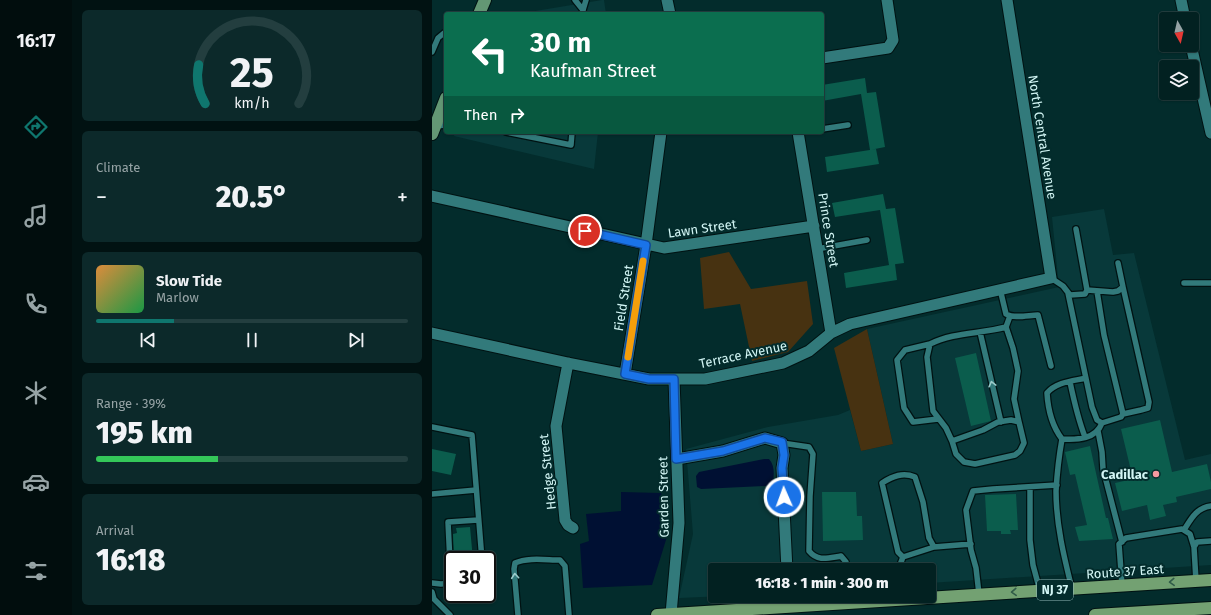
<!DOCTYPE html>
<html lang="en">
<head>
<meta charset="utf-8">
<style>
  body { margin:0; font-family:"Fira Sans",sans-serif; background:#0c292a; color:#f1f3f6; height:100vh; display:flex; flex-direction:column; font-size:15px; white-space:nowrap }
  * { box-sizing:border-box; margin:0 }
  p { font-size:13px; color:#96a3a5 }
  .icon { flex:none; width:22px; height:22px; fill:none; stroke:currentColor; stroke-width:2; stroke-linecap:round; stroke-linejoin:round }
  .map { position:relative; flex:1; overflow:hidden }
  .drawer { display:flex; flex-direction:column; gap:10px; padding:10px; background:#011212; width:360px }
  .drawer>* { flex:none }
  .top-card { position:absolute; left:12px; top:12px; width:380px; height:122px; border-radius:4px; box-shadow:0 1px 3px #0004,0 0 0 1px #233e3f; background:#0b6e4f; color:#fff; overflow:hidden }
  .needle { width:26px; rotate:172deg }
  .buttons { position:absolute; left:727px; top:12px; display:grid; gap:8px }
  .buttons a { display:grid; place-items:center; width:40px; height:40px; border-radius:4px; background:#022121; box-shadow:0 1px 3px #0004,0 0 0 1px #233e3f; font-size:20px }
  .speed { position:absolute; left:12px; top:551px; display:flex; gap:8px; font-size:20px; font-weight:700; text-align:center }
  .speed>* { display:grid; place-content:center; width:52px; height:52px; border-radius:50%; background:#022121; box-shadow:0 1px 3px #0004,0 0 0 1px #233e3f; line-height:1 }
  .speed .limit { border:2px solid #111; border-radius:6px; background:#fff; color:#111 }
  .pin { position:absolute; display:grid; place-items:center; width:34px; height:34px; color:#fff; margin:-17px; border:2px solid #fff; border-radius:50%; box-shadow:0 1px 4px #0007 }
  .me { position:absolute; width:44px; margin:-22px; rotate:358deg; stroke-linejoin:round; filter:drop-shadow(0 0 3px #0008) }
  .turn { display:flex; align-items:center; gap:14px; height:84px; padding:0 20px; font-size:18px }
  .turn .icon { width:52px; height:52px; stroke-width:2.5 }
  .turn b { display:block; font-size:28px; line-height:34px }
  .then { display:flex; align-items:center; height:38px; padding:0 20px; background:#0003; gap:8px; font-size:15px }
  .big { font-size:30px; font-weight:800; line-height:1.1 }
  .drawer .tile { flex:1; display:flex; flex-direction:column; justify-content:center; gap:6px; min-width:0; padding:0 14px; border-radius:6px; background:#0c292a }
  .drawer .dial { align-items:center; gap:0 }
  .dial svg { height:104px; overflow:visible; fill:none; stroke:#233e3f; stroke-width:7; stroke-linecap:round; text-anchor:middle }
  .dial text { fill:#f1f3f6; stroke:none }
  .song { display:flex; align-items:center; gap:12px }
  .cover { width:48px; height:48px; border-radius:6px; background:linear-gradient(135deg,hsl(30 70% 55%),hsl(140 70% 35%)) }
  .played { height:4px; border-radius:2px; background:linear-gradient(90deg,#0f766e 25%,#233e3f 25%) }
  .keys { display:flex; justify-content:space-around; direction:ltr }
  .heat { display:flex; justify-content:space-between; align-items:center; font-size:22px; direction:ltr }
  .charge { height:6px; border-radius:3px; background:linear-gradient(90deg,#34c759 39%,#233e3f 0) }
  .trip { position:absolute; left:276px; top:563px; width:228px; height:40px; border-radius:4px; background:#022121; box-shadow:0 1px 3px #0004,0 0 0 1px #233e3f; font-weight:800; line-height:40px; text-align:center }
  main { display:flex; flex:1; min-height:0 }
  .dock { display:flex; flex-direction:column; width:72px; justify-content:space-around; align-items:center; background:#010d0d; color:#96a3a5 }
  .dock .icon { width:28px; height:28px }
  .dock .selected { color:#0f766e }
  .dock b { font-size:18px; color:#f1f3f6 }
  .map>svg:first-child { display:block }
</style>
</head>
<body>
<main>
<nav class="dock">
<b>16:17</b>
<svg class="icon selected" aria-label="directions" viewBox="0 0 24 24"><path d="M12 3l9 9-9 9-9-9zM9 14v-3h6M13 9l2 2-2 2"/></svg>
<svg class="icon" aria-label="music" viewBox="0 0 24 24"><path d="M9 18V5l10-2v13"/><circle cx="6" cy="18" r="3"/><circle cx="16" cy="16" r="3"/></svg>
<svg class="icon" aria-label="phone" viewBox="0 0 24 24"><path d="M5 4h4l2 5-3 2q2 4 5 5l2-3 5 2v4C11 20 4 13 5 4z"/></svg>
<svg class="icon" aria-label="climate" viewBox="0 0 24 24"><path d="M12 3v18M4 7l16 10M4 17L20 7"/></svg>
<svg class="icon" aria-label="car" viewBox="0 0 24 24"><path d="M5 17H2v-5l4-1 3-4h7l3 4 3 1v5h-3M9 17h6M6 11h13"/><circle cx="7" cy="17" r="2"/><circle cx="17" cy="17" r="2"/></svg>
<svg class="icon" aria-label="filters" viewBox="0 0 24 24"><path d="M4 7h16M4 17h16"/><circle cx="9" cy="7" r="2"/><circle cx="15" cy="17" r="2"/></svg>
</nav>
<section class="drawer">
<div class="tile dial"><svg viewBox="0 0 100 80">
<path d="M14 69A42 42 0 1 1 86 69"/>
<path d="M14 69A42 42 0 0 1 9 39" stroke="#0f766e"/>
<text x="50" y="56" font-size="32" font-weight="700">25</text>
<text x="50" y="72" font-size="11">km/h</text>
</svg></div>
<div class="tile"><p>Climate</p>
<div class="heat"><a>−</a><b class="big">20.5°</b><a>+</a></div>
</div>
<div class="tile">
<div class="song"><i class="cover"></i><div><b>Slow Tide</b><p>Marlow</p></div></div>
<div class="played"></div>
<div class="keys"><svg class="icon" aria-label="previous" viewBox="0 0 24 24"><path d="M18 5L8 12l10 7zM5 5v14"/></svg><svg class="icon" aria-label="pause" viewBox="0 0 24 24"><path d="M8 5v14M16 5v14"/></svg><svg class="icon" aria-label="next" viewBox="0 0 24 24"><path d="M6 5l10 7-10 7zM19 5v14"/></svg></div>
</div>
<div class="tile"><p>Range · 39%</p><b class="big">195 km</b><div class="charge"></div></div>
<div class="tile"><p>Arrival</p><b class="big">16:18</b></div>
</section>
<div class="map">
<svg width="779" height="615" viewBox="0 0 779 615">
  <rect width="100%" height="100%" fill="#032c2c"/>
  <path fill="#08393a" d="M170,0H172L174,14H85Z
    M23,132H166L162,169L22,136Z
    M672,209L681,255L702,253L753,460L779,454V565L497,583V570H283V596H291L247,598L261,534L254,449L336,427L406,415L418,410L429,451L461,444L435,329L627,287L620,217Z"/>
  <path fill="#473211" d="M297,252L319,289L375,281L381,324L356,352L320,361L308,304L272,309L268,258Z
    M435,329L461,444L429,451L402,348Z"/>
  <path fill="#001033" d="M332,459H337C343,466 342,474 341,483L334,486L269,489L265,487L264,476L267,472Z
    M189,492L229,493L238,527L220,585L151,588L148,544L157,541L154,514L189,511Z"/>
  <path fill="#0b5d4d" d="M433,78L435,93L444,92L453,147L438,150L429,94L390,101V85Z
    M444,149L447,164L395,172L393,157Z
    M451,194L454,209L463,208L472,263L457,265L448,210L403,217L400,203Z
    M463,264L465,280L414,288L412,273Z
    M544,353L559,421L539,426L523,358Z
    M728,420L740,472L775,464L779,482V489L744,497L745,502L731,505L734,516L718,520L715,505L690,511L683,483L701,479L689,429Z
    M658,446L674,518H676L681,539L647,541L643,527L655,525L643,474L638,475L633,452Z
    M0,449L24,454L19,475L0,471Z
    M390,492H424L425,516H430L431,540L391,541Z
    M584,494L586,530H578L579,534H569V531H555L553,495Z
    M38,527L41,560H22L21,534L25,533L24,528Z"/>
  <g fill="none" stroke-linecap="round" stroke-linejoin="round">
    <g stroke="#001212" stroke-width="8">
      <path id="service" d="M143,0L151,10
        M151,14V10L154,0
        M0,52L6,38L12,33L14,34
        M3,126L14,125
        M390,129L416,125
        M74,132L139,145L140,132
        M385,249L435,240
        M619,278L631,286L638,295L653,294L655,290L644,229
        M752,283H779
        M568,289L574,314C582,319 597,315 606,315L619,366
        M655,290L681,292L686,291L691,287L686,263
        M636,293L660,407L665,420L670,423L689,417L691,414L672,335L665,291
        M574,327L581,348L586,371L582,399L587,422
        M548,332L569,422
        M498,344L473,350L465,360L472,408L481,422L506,419
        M654,378C641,381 624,382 615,393C616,410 620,426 630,439C646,440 664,439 670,423
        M638,382C642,401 646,419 653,437
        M691,414L709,410L716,408L717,402L691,287
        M0,427L40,435L50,560
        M666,431L670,452L671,469L690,542
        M630,439C627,456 625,474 624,491C624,524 632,557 640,589
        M520,441L551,430L566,422L579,420L587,422L592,443L588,451L583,455L543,464L532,462L524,454L520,441L514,428L501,411L495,357L498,344C522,332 548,334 574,327L578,316
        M350,443L377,447L381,454L378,496L377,551C386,562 396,558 409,556L414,562V570
        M598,487V540L601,565L608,591
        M0,494L44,490
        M752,530C759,519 764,508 779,506
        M502,547L471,557L466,552L450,483C461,476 471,472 483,477L491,502L497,538L502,547L539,544
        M466,570L471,557
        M764,581L762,547L765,542L779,541
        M0,583L9,584L21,583
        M19,583L16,522L46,520
        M690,585L687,544L694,538L750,529L758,534L762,547
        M0,592L2,599L18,615
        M547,594L544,568L539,550L534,510L541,491L561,489L625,485
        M86,615L82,569L83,563C96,557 114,560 128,560L133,566L137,615"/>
    </g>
    <g stroke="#001212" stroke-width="13">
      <path id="minor" d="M235,0L238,14
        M749,0L753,19
        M759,45L779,133
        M390,58L456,48L461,40L455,0
        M366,132L399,333
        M0,196L232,248L382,226
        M0,333L136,363L217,379H273L351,363L377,351L399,333L418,324L619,278L575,0
        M136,363L124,426L133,520L136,525L141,528
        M193,374L214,245L229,132
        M245,459L291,451L333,438L350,443L352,455L350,468L355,570
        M356,596V606
        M239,614L247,523L242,379"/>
    </g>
    <g stroke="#001212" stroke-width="14">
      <path id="primary" d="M47,14L53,0
        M0,134L14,98"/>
    </g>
    <g stroke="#001212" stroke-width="14">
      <path id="trunk" d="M225,615L779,580
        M663,615L779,608"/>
    </g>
    <use href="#service" stroke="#327a7b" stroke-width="5.5"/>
    <use href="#minor" stroke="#327a7b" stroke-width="11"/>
    <use href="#primary" stroke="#639774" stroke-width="12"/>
    <use href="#trunk" stroke="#73a172" stroke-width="12"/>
  </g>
  <defs><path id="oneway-chevron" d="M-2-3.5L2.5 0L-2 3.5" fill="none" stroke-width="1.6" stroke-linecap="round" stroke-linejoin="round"/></defs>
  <g stroke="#9bcbca">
    <use href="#oneway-chevron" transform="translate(560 384) rotate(-104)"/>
    <use href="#oneway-chevron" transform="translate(83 576) rotate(-95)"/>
  </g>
  <g stroke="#305b48">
    <use href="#oneway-chevron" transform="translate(740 582) rotate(177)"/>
    <use href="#oneway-chevron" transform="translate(582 592) rotate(177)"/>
  </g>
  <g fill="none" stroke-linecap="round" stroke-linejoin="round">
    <g stroke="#114b97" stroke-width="10">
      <path id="route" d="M153,231L214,245L193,374L217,379H242L244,459L291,451L333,438L350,442L352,455L350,468L352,497"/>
    </g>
    <use href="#route" stroke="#1a73e8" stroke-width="7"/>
    <path stroke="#f59e0b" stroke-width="7" d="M196,357L211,261"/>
  </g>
  <circle fill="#f49aa0" stroke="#032c2c" stroke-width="1.5" cx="724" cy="474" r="4"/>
  <g text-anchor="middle" stroke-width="4" stroke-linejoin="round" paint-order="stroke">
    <rect fill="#032c2c" stroke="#95b9b9" stroke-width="1" x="605" y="580" width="36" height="20" rx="3"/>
    <g font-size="12" font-weight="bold" fill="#d3f6f5">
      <text x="623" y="594">NJ 37</text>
    </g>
    <g font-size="13" fill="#d3f6f5" stroke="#032c2c">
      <text transform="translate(611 137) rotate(81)" y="5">North Central Avenue</text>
      <text transform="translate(270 228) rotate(-8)" y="5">Lawn Street</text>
      <text transform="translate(397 230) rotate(81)" y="5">Prince Street</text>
      <text transform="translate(191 298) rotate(-81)" y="5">Field Street</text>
      <text transform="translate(311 354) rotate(-12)" y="5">Terrace Avenue</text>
      <text transform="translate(115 472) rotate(-96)" y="5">Hedge Street</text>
      <text transform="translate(231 497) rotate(-91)" y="5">Garden Street</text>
      <text transform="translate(693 571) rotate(-4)" y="5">Route 37 East</text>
    </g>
    <g font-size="13" font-weight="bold" fill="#d3f6f5" stroke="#032c2c" text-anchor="end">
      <text x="716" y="479">Cadillac</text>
    </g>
  </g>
</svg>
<div class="buttons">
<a><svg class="needle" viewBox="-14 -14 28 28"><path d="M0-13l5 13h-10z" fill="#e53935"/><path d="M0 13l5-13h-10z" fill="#96a3a5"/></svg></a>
<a><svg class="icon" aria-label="layers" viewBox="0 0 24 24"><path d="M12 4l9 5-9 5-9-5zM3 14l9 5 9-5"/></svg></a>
</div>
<div class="speed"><div class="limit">30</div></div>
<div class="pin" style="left:153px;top:231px;background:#d93025"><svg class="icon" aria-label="arrive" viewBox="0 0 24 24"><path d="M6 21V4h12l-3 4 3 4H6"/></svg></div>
<svg class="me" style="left:352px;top:497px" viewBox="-20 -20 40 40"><circle r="17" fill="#1a73e8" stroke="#fff" stroke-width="3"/><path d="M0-11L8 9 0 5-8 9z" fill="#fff"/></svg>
<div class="trip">16:18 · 1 min · 300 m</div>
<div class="top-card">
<div class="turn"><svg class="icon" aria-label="left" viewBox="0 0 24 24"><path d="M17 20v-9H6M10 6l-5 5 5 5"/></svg><div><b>30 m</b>Kaufman Street</div></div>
<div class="then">Then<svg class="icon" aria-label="right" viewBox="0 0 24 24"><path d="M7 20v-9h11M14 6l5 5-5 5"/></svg></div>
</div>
</div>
</main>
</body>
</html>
